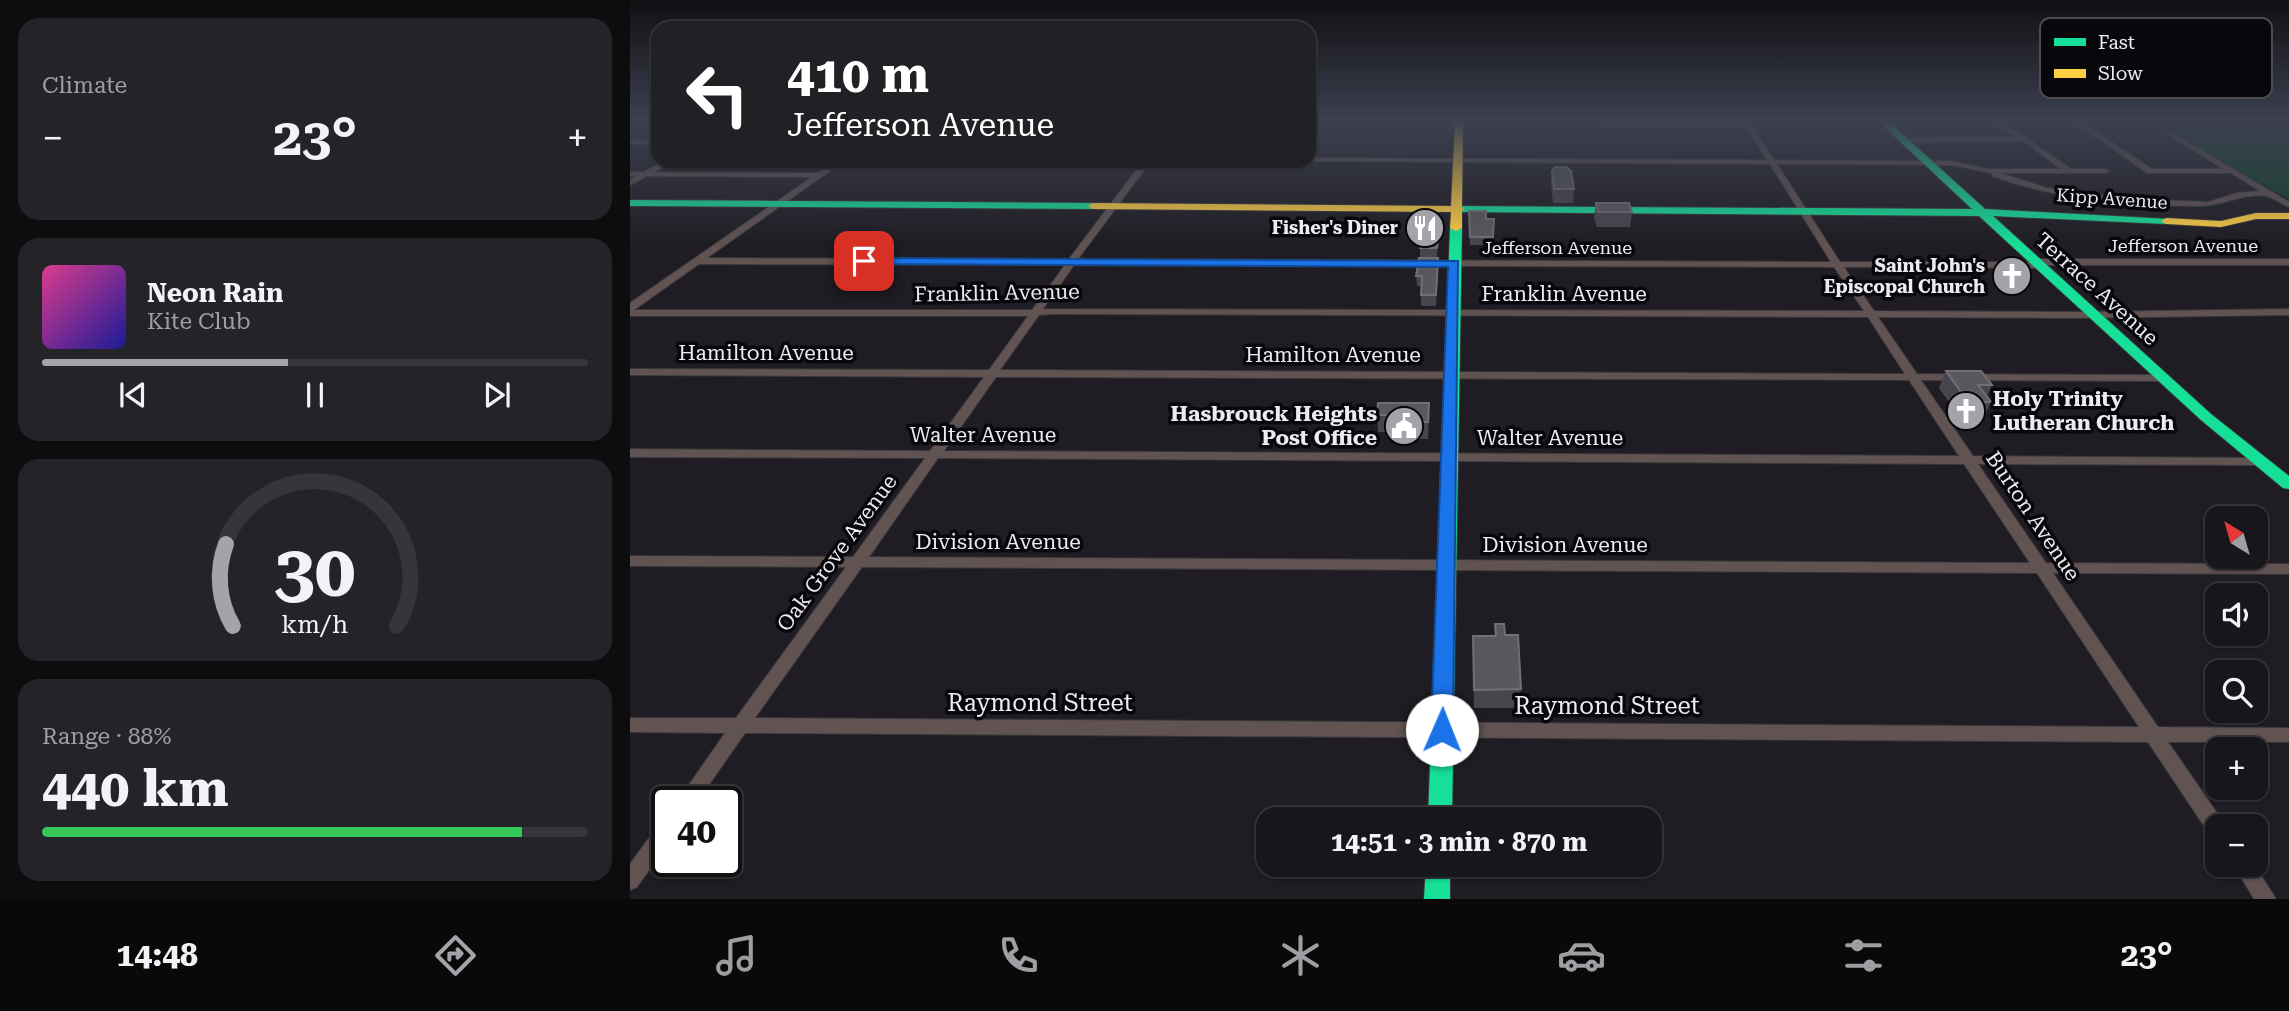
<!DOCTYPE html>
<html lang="en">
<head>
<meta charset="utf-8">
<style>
  body { margin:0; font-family:"Roboto Serif",serif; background:#242327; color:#f1f3f6; height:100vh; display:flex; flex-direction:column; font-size:26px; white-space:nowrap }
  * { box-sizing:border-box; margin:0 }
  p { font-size:23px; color:#9e9fa2 }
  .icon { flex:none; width:38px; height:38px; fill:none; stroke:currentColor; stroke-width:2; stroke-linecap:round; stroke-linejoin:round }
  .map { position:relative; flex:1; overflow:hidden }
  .side { display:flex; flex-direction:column; gap:18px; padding:18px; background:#0d0c0e; width:630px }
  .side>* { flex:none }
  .guide { position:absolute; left:21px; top:21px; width:665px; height:147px; border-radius:21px; box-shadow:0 2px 5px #0004,0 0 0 2px #363539; background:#202124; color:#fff; overflow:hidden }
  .needle { width:46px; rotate:323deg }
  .buttons { position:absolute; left:1575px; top:506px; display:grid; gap:14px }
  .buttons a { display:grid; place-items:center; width:63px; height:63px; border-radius:14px; background:#17161a; box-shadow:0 2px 5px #0004,0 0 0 2px #363539; font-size:35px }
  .speed { position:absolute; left:21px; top:786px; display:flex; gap:14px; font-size:35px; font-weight:700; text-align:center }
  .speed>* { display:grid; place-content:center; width:91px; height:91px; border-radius:50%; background:#17161a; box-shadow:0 2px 5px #0004,0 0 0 2px #363539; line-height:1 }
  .speed .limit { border:4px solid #111; border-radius:10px; background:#fff; color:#111 }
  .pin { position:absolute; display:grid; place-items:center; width:60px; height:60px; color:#fff; margin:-30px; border-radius:14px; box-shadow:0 4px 10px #0006 }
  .me { position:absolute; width:77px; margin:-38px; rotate:1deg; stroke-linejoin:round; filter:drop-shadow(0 0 5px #0008) }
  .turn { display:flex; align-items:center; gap:24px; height:147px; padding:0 21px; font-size:32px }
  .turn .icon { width:91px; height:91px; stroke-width:2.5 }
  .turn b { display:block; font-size:49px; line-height:60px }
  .big { font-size:52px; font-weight:700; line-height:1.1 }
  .side .widget { flex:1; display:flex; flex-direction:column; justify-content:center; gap:10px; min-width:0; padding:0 24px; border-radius:21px; background:#242327 }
  .side .dial { align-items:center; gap:0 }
  .dial svg { height:182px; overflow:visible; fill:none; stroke:#363539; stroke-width:7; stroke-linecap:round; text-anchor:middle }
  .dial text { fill:#f1f3f6; stroke:none }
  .song { display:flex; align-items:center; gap:21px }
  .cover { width:84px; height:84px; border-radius:10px; background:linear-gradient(135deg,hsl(330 70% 55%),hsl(240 70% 35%)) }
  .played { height:7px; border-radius:4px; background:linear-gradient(90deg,#a5a3aa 45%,#363539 45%) }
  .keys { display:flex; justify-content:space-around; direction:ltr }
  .heat { display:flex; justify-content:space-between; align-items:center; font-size:38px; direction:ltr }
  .charge { height:10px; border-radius:5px; background:linear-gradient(90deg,#34c759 88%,#363539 0) }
  .trip { position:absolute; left:626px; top:807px; width:406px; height:70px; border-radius:21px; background:#17161a; box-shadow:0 2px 5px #0004,0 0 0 2px #363539; font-weight:700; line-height:70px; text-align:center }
  .menu { display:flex; height:112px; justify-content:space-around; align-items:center; background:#09090a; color:#9e9fa2 }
  .menu .icon { width:49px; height:49px }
  .menu .on { color:#a5a3aa }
  .menu b { font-size:32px; color:#f1f3f6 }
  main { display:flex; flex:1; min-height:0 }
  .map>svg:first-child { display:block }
</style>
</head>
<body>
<main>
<section class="side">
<div class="widget"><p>Climate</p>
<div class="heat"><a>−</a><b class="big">23°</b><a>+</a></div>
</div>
<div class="widget">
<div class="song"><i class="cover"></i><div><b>Neon Rain</b><p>Kite Club</p></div></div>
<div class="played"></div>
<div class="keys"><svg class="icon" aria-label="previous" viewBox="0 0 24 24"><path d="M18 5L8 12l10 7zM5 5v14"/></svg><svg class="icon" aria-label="pause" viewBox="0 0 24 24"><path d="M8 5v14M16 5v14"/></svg><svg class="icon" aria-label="next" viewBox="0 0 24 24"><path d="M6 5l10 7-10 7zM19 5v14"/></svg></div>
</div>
<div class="widget dial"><svg viewBox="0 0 100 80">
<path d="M14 69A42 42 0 1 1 86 69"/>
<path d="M14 69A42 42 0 0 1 11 33" stroke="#a5a3aa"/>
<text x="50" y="56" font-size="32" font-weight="700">30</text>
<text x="50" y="72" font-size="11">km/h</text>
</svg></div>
<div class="widget"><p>Range · 88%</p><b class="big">440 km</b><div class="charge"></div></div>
</section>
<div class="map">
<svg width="1659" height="899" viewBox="0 0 1659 899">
  <rect width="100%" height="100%" fill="#1f1d23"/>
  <path fill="#11422a" d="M1659,130V199L1603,168L1591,167L1533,132Z"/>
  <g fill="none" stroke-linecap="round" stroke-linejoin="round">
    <g stroke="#38373b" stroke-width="2">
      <path id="street" d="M743,120H1119L1144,160L1321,161L1359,169H1431L1393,141L1273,142L1269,140L1273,138L1387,137L1355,120H1364L1391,134L1441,169H1475L1479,171L1475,173H1370L1417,188L1497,199L1578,202L1607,193L1630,191L1601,173H1517L1441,120H1449L1522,169H1593L1537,134L1543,133L1659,202V207C1651,204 1643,197 1635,196C1612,193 1591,207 1567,206C1497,206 1429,200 1362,176V173L1321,165L1147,164L1210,262H1401L1405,259H1659V265H1413L1409,268L1214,267L1244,311L1450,312L1659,309V315L1450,318L1248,317L1287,374L1533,375L1539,378L1533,381L1291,380L1343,456L1634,458L1636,461L1634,464L1630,465L1348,464L1416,563L1659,564V574L1423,573L1528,727L1659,728V742H1538L1594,823L1595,826H1587V838L1580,835L1518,742L115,733L67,802H47L95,733L0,732V718H106L216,567L0,566V556L223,557L295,458L0,457V449L300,451L354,377L0,375V369L359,370L398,316H0V303L182,177L17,176L0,185V180L6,176H0V172H14L34,161H43L25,172L188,173L205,161H214L77,258L439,259L513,161H521L448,259L1201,262L1140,164L676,161H679V158L1137,160L1114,124L746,122ZM69,264L435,265L402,310H4ZM444,265L1204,267L1234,311L413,309ZM423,314L1238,317L1275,374L370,370L409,315ZM366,377L1279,380L1329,456L314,451ZM308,458L1334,464L1400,563L239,557ZM232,567L1407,573L1509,727L125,718Z
        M0,140H28V144H0Z
        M37,820V845L7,887L0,890V864L30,823Z
        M1603,864H1624L1646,899H1624Z"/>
    </g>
    <g stroke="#38373b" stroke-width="2">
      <path id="fast" d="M1247,120H1257L1355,209L1540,219V223L1536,224L1363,216L1581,414L1659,476V489L1653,488L1571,420L1349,216L829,212L824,209L829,206L1342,209Z
        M0,200L463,203L468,206L463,209L0,206Z
        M826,225L832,228L822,819H798L820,228Z
        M796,864H820V899H794Z"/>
    </g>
    <g stroke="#38373b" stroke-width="2">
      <path id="slow" d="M825,120H833L832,207L834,209L832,211V228L826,231L820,228L821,212L463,209L458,206L463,203L821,206Z
        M1626,213H1659V219H1626L1591,227L1536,224L1531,221L1536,218L1591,221Z"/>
    </g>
    <use href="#street" fill="#605352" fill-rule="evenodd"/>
    <use href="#fast" fill="#16e098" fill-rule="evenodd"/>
    <use href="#slow" fill="#ffcf43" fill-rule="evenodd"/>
  </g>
  <path fill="#47464c" d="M1545,120H1637L1635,123L1551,124Z
    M922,171L944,189L943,203H923L921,184Z
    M966,203L1002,212L1000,227H967L964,218Z
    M839,211L856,219H864L863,245H840Z
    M808,240L807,258H790V248Z
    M808,269L806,306H791V286H787L786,276Z
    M1316,371L1362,385L1357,397L1361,402L1353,419H1331L1309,388Z
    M799,403L798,439H764V432H748L747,415Z
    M865,624L875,635L891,689L890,708H844L843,636H865Z"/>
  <path fill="#302e34" d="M799,403L800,420L798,439V422Z"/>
  <path fill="#59585d" stroke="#706f75" stroke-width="2" d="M925,167H936L941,171L944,189H924L922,171Z
    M966,203H999L1002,212H968Z
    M839,211H856V219H864L863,237H840Z
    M791,240H808L807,248H790Z
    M789,258H808L806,295H791L792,276H786Z
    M1316,371H1351L1362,385H1348L1361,402H1338Z
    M748,403H799L798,422H763L764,415H747Z
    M865,624H874L875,635H888L891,689L844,690L843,636H866Z"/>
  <linearGradient id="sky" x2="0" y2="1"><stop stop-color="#111013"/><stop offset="0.49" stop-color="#3c4050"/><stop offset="1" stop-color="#3c4050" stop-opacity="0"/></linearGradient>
  <rect width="1659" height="246" fill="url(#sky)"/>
  <path fill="#1a73e8" stroke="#114b97" stroke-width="2" d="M234,258L828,261L823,730L820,737L812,740L805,737L801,730L818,267L230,264V259Z"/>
  <defs>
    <g id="restaurant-disc" transform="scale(2.0125)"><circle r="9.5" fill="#a5a3aa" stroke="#08070b"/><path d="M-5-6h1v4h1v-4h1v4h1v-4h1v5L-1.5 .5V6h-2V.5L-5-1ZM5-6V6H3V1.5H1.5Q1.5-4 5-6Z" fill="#fff"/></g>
    <g id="church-disc" transform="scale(2.0125)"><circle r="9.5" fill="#a5a3aa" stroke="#08070b"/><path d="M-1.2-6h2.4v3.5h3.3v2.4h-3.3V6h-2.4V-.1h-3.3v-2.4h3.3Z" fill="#fff"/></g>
    <g id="civic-disc" transform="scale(2.0125)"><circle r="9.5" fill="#a5a3aa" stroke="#08070b"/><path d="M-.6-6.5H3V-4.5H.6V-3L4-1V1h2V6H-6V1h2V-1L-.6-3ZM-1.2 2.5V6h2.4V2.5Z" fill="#fff"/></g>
  </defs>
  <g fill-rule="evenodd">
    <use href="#restaurant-disc" x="795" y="228"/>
    <use href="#church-disc" x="1382" y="276"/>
    <use href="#church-disc" x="1336" y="411"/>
    <use href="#civic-disc" x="774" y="426"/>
  </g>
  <g text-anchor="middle" stroke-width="7" stroke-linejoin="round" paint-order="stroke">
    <g font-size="18" fill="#edebf2" stroke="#08070b">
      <text transform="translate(1482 199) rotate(4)" y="6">Kipp Avenue</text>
      <text x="1553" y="252">Jefferson Avenue</text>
      <text x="927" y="254">Jefferson Avenue</text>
    </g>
    <g font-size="18" font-weight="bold" fill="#edebf2" stroke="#08070b" text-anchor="end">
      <text x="768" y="234">Fisher's Diner</text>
      <text x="1355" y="272">Saint John's<tspan x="1355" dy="21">Episcopal Church</tspan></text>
    </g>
    <g font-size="21" fill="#edebf2" stroke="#08070b">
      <text transform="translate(1467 289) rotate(42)" y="7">Terrace Avenue</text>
      <text transform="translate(367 293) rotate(-1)" y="7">Franklin Avenue</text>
      <text x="934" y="301">Franklin Avenue</text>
      <text x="136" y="360">Hamilton Avenue</text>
      <text x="703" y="362">Hamilton Avenue</text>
      <text x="353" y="442">Walter Avenue</text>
      <text x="920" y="445">Walter Avenue</text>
      <text transform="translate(1403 516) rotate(56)" y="7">Burton Avenue</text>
      <text x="368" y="549">Division Avenue</text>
      <text x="935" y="552">Division Avenue</text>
      <text transform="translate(207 553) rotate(-54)" y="7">Oak Grove Avenue</text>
    </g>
    <g font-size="21" font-weight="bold" fill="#edebf2" stroke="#08070b" text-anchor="start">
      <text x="1363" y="406">Holy Trinity<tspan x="1363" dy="24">Lutheran Church</tspan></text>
      <text x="747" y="421" text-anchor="end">Hasbrouck Heights<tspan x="747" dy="24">Post Office</tspan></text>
    </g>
    <g font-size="24" fill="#edebf2" stroke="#08070b">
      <text x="410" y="711">Raymond Street</text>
      <text x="977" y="714">Raymond Street</text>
    </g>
  </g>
  <rect x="1410" y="18" width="232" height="80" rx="10" fill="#08070b" stroke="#4d4b50" stroke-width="2"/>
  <rect x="1424" y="38" width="32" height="8" fill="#16e098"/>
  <rect x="1424" y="69" width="32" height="9" fill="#ffcf43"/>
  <g font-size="19" fill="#edebf2">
    <text x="1468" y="49">Fast</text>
    <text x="1468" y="80">Slow</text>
  </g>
</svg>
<div class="buttons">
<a><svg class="needle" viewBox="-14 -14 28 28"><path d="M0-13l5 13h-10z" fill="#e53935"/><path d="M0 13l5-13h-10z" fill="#9e9fa2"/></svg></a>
<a><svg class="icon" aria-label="sound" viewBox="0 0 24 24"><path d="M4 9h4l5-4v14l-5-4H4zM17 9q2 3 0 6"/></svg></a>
<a><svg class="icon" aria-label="search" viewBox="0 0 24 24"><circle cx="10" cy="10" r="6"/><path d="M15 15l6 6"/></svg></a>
<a>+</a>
<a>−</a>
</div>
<div class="speed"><div class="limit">40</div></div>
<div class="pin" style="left:234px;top:261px;background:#d93025"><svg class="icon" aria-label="arrive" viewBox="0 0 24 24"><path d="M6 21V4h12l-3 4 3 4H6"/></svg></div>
<svg class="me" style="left:812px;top:730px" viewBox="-20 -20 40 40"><circle r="19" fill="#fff"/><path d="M0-13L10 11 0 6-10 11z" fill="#1a73e8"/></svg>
<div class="trip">14:51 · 3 min · 870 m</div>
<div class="guide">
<div class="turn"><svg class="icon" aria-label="left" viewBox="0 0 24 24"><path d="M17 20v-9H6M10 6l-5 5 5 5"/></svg><div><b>410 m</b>Jefferson Avenue</div></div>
</div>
</div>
</main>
<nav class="menu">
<b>14:48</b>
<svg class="icon on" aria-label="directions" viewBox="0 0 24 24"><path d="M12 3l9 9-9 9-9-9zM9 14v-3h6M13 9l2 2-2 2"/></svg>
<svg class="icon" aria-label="music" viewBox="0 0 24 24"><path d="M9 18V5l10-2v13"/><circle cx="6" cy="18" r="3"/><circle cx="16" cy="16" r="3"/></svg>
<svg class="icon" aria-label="phone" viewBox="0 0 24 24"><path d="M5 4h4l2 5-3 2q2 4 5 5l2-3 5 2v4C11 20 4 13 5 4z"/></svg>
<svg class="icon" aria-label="climate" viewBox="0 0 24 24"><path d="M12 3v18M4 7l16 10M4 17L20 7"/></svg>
<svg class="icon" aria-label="car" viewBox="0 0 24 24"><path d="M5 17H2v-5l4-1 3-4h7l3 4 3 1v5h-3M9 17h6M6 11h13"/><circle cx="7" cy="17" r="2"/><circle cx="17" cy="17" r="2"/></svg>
<svg class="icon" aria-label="filters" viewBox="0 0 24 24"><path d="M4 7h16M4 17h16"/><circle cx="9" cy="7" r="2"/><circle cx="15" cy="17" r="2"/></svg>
<b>23°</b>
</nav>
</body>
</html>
